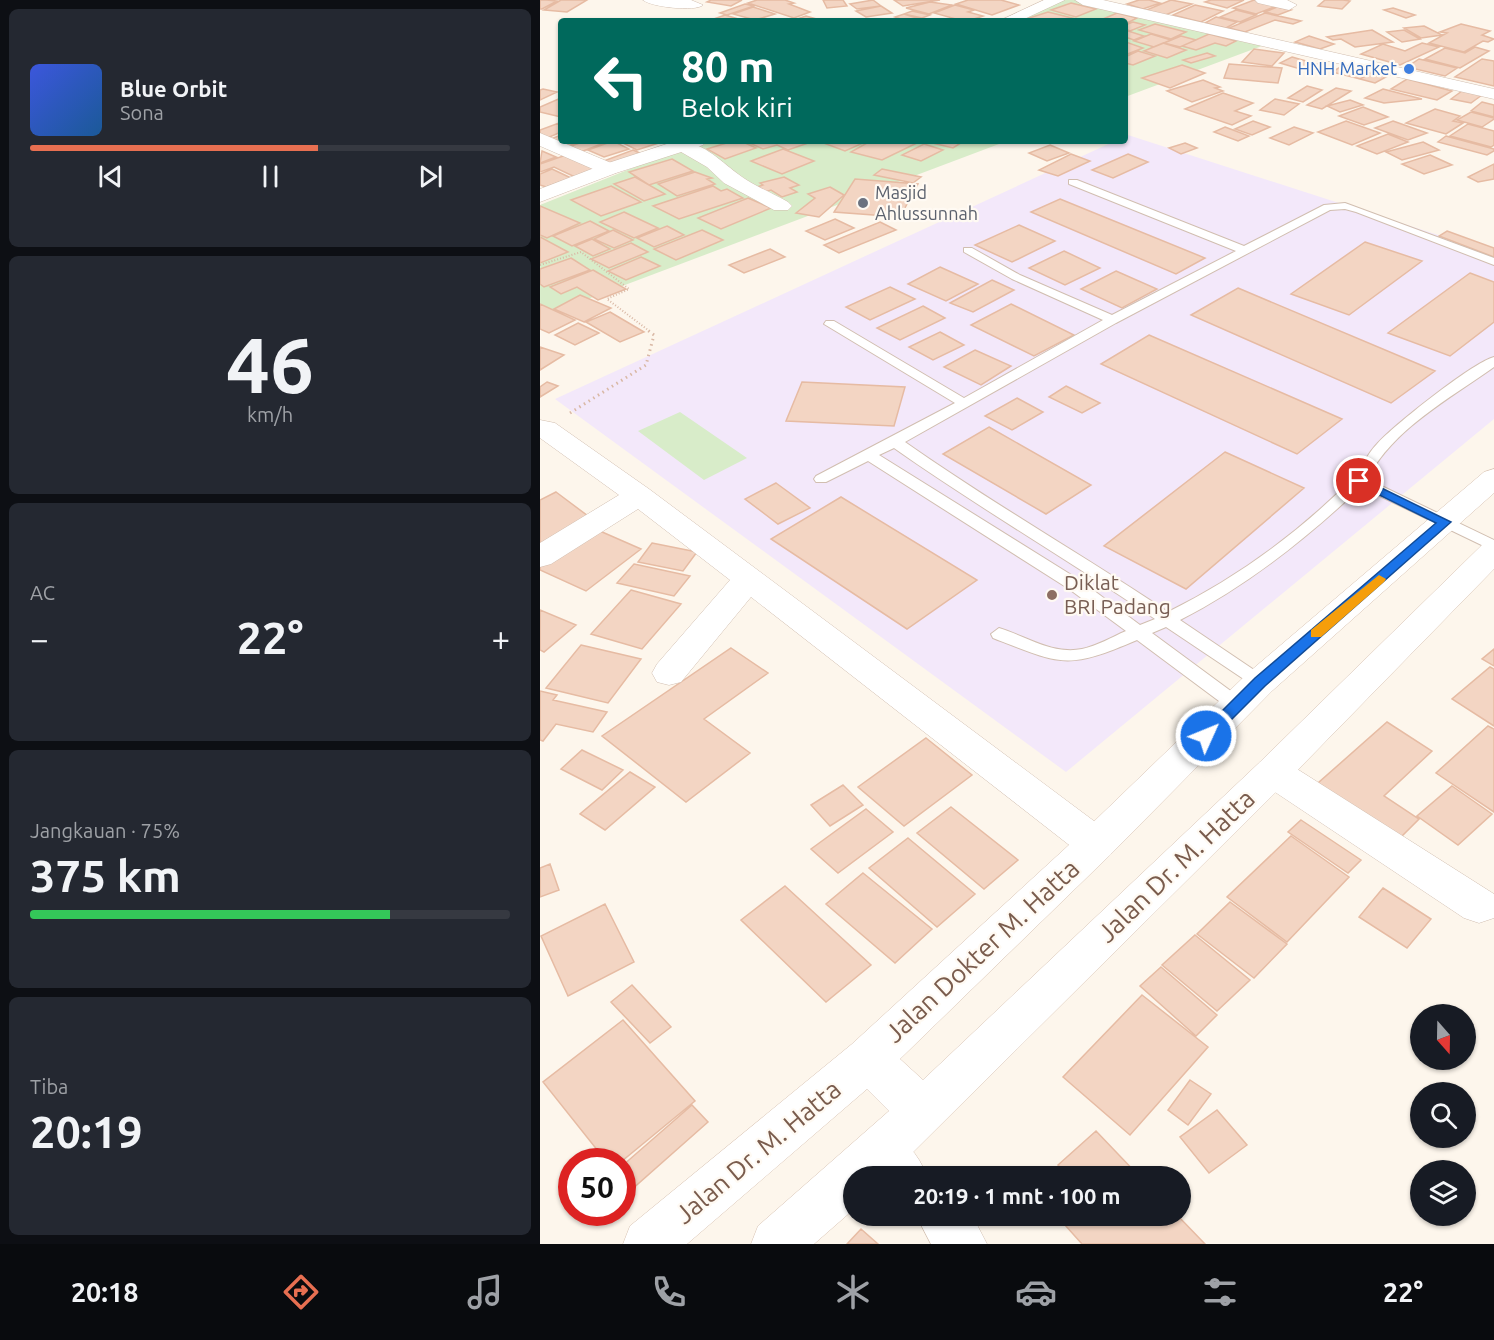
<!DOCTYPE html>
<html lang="id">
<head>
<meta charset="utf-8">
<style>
  body { margin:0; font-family:Ubuntu,sans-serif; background:#242831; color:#f1f3f6; height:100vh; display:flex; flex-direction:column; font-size:22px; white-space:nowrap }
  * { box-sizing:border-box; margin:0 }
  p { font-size:20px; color:#9ea1a6 }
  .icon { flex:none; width:33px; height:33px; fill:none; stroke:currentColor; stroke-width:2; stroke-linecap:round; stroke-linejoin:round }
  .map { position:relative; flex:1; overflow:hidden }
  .details { display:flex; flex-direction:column; gap:9px; padding:9px; background:#0d0f14; width:540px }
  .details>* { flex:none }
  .banner { position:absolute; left:18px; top:18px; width:570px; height:126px; border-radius:6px; box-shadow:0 2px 4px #0004; background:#00695c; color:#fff; overflow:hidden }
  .needle { width:39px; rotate:160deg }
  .buttons { position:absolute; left:870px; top:1004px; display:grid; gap:12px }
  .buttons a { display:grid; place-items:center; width:66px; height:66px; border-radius:50%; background:#171b24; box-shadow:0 2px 4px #0004; font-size:30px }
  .speed { position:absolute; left:18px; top:1148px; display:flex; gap:12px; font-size:30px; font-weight:700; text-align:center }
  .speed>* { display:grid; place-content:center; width:78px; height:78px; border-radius:50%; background:#171b24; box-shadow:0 2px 4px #0004; line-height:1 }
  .speed .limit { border:9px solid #d22; background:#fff; color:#111 }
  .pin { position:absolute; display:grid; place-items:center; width:51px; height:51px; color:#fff; margin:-26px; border:3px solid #fff; border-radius:50%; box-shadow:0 2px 6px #0007 }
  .me { position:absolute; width:66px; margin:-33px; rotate:46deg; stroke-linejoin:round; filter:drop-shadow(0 0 4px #0008) }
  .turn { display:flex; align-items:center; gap:21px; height:126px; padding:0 24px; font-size:27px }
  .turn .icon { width:78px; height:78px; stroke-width:2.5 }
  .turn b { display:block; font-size:42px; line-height:51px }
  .big { font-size:45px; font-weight:600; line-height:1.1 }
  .details .card { flex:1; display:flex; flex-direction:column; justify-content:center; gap:9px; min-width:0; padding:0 21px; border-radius:9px; background:#242831 }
  .details .dial { align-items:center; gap:0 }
  .dial b { font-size:78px; line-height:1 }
  .song { display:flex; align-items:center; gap:18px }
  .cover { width:72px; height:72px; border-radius:9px; background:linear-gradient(135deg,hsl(230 70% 55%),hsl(210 70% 35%)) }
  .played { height:6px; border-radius:3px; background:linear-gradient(90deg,#e76f51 60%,#363941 60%) }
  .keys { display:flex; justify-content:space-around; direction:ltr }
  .heat { display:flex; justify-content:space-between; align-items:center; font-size:33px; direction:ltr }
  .charge { height:9px; border-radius:4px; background:linear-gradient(90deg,#34c759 75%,#363941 0) }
  .trip { position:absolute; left:303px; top:1166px; width:348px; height:60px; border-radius:30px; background:#171b24; box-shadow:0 2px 4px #0004; font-weight:600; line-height:60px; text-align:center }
  .tab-bar { display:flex; height:96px; justify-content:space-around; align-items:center; background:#090b0e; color:#9ea1a6 }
  .tab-bar .icon { width:42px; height:42px }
  .tab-bar .active { color:#e76f51 }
  .tab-bar b { font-size:27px; color:#f1f3f6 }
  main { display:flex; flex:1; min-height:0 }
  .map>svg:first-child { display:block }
</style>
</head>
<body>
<main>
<section class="details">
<div class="card">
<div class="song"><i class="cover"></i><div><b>Blue Orbit</b><p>Sona</p></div></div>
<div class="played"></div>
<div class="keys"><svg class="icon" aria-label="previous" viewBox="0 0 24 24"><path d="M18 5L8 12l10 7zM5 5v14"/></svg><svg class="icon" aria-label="pause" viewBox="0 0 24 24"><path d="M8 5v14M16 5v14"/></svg><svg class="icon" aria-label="next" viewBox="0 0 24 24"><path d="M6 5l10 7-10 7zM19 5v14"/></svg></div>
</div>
<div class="card dial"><b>46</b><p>km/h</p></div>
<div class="card"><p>AC</p>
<div class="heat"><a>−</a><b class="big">22°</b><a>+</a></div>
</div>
<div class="card"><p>Jangkauan · 75%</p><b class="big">375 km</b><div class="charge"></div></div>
<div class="card"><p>Tiba</p><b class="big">20:19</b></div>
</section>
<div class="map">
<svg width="954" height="1244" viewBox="0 0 954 1244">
  <rect width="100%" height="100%" fill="#fdf6ec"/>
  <path fill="#f3e8fa" d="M588,135L954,253V419L526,772L15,399L575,141H585Z"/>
  <path fill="#d8ecc9" d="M513,0H553L730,43L585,97V21H460Z
    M160,141H467L0,317V205Z
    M140,412L207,458L164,480L98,431Z"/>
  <path fill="#f3d5c3" stroke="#e6bba3" stroke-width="1.5" d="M0,0H6L17,1L2,9H0Z
    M21,0H47L27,12L4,10Z
    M171,0H202L191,6L167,2Z
    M217,0H245L254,3L249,4L270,12L254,18L208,3Z
    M283,0H303L307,6L287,8Z
    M333,0L341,6L317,9L310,4Z
    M354,0H400L363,6Z
    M428,0H461L479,5L452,15L416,4Z
    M599,0H609L620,3L603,9L587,4Z
    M631,0L652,4L623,16L604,11Z
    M671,0H704L687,8L665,2Z
    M714,0H721L739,5L716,14L693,8Z
    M785,0H803L810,1L802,9L778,6Z
    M390,2L412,5L389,14L366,8Z
    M531,3L556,9L536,17L511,10Z
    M205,4L214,6L187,15L180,13Z
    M415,5L434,10L428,12L443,16L437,18L447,21H423L394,13Z
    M655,5L683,11L661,22L633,15Z
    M341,6L352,13L326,17L316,11Z
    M213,7L235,14L215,20L193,14Z
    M737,7L751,10L738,15L725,12Z
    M853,8L875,15L866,18L844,10Z
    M696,10L716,15L700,22L680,17Z
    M372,11L390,15L382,18L364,14Z
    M508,12L532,18L525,21H480Z
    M577,13L597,18L585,24V21L563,19Z
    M725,13L761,21L753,24L735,20L705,32L689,28Z
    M364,14L386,21H366L355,17Z
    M185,15L205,21H168Z
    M266,16L280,20L251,21Z
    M676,17L697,22L686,28L665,23Z
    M593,22L605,25L590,31L585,29V25Z
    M615,24L646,32L631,39L599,30Z
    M921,24L950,31L942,35L954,39L948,42L943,41L924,52L889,43L907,33L900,32Z
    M884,26L902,35L881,38L864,28Z
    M585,30L604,36L594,40L585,37Z
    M832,30L853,42L815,47L801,39L793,40L787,37Z
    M864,30L880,39L862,42L847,32Z
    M611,34L631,40L614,47L594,41Z
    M669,34L696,41L686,46L675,43L656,50L642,46Z
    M641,36L656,40L640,47L624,43Z
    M769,36L794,44L780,49L755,42Z
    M585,43L586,42L603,48L585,55Z
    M623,43L646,50L627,58L604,51Z
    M882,43L899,47L860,65L821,54L843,44L865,51Z
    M935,47L949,51L920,68L885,59L905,48L925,53Z
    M714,49L744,53L732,66L702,62Z
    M598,51L615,56L593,65L585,63V57Z
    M667,53L675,56L651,63L643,60Z
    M752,57L780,65L767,71L740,63Z
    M879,59L917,68L905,76L867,67Z
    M942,59L954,61V86L915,77Z
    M689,64L742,68L738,83L684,78Z
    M642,65L665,73L630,88L602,78Z
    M802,66L830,73L820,79L792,72Z
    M831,73L846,77L835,83L820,79Z
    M867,79L912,91L897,100L851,89Z
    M663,80L680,87L675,88L683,91L652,102L627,91Z
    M767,86L782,90L763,102L748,98Z
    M796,88L811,91L782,109L767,105Z
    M3,89L17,92L0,100V90Z
    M843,89L882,99L844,103L825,98Z
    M922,91L942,95L931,103L911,99Z
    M683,93L713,103L695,111L711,116L692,125L645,109Z
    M21,98V117L0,112V107Z
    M735,99L759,104L744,115L720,110Z
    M810,100L823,105L800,112L787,106Z
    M942,102L954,105V117L931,111Z
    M823,107L848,117L824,125L799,116Z
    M895,109L920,116L913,121L923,123L906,134L866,123Z
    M931,112L954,118V119L942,127L917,120Z
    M713,121L730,127L712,135L695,129Z
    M806,121L840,133L812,145L778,132Z
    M853,121L887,133L868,140L835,128Z
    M19,123L21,132L5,139L0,137V130Z
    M928,124L954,131V145L951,147L910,136Z
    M685,127L709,136L698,141L674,132Z
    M754,127L773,133L749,145L730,138Z
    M848,134L868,142L837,154L817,146Z
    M21,135V141H42L25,147L8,140Z
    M906,136L954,149V151L947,155L898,142Z
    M45,141H69L38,153L26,148Z
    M73,141L89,149L64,157L48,150Z
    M79,141H125L97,150Z
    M193,141H201L216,148L185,159L167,149Z
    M205,141H274L248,150L237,145L223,149Z
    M292,141H316L321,144L305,151L286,144Z
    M374,141L379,142L342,160L311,152L327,143L323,141Z
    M384,141H424L413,148Z
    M883,142L899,150L862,160L846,152Z
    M645,143L657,148L641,154L629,148Z
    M384,144L403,150L381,161L362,155Z
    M510,145L529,153L507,161L489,153Z
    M243,149L274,161L242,174L211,161Z
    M93,150L102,154L70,166L61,162Z
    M2,151L16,157L0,163Z
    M531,154L550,161L518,176L499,170Z
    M588,154L608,162L573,178L552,170Z
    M26,155L58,170L37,178L14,167L0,172V164Z
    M890,155L912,165L884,174L862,164Z
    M132,159L153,171L109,185L89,172Z
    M954,164V179L938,182L928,177Z
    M12,169L31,178L6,187L0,185V174Z
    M342,169L381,177L373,183L334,175Z
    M155,172L172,178L167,179L175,184L137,196L118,184Z
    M95,177L125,194L104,201L74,184Z
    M244,177L259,185L250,188L257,192L242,197L231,190L225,192L217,187L223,185L220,183Z
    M315,179L378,184L360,217L294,212Z
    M71,186L101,202L61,216L31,200Z
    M173,186L181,191L187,189L203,198L139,219L113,206Z
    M290,187L304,195L279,217L256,213L275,198L268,194Z
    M208,198L231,208L181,229L158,218Z
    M520,199L665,258L636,274L491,212Z
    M0,206L40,223L7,238L0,235Z
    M84,212L118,228L94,238L60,222Z
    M295,219L314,228L285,240L266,231Z
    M50,221L69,231L32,246L13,236Z
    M340,222L356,230L299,253L284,245Z
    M479,225L515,241L472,262L435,245Z
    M127,226L144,235L114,247L97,238Z
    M73,230L93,240L74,248L54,239Z
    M162,230L183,240L136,260L114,249Z
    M907,231L954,248V257L899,236Z
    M0,237L28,252L0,263Z
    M52,239L70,249L53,256L35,246Z
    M825,242L882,261L809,315L751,294Z
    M91,243L108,252L69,268L51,259Z
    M230,249L245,257L204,273L189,265Z
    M524,251L560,268L525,285L489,268Z
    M101,257L120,266L86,280L68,271Z
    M31,258L50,270L4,287L0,284V269Z
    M400,267L438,284L406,301L368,284Z
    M53,270L86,289L58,300L37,287L21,294L10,287Z
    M576,271L617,289L582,308L541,289Z
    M930,273L954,282V322L910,356L848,333Z
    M452,280L474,290L433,312L410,303Z
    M350,287L375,299L330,320L306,307Z
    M698,288L895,371L851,403L651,315Z
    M40,295L71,308L44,322L14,309Z
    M0,304L35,320L9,333L0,329Z
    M471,304L534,335L494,356L431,325Z
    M383,306L405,318L360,340L337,328Z
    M70,312L104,332L80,342L46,322Z
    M38,323L59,333L35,345L15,335Z
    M400,332L424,345L393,360L369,347Z
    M609,335L802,419L757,454L561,364Z
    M0,347L24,355L0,370Z
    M435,350L471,366L441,385L404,367Z
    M7,382L18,386L0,397V387Z
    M262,382L365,387L354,426L246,421Z
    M526,386L560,403L542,413L509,397Z
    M477,398L503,412L472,430L445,416Z
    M449,427L551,485L506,514L403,454Z
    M685,452L764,488L646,589L564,546Z
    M236,483L270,508L238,524L205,499Z
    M16,492L52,519L0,547V500Z
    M301,497L437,580L367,629L231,539Z
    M53,528L101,549L46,591L0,570V567Z
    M112,543L157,552L143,571L98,562Z
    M94,564L150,576L134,596L77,583Z
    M91,590L141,604L102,649L51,634Z
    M0,610L36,625L4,652L0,650Z
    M41,645L101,659L68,703L6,688Z
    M191,648L228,673L164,719L210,753L146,802L62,736Z
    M954,649V666L942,659Z
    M950,667L954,669V726L912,699Z
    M0,691L17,695L13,700L67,712L53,732L16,724L3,741L0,740Z
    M847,722L892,751L844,796L879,819L859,839L778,783Z
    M948,726L954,729V812L896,773Z
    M386,738L432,775L364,826L318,787Z
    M42,750L83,770L62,790L21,769Z
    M90,772L115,787L65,830L40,814Z
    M303,785L323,805L290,826L271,805Z
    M912,786L952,814L918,845L877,816Z
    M411,807L478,860L444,889L377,833Z
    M326,809L353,832L298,873L271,849Z
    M761,820L821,860L808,873L748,832Z
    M751,836L809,877L747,942L687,897Z
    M368,838L435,894L397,927L329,868Z
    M10,864L19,890L0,897V868Z
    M323,873L392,929L355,963L286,904Z
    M245,886L331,965L286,1002L201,920Z
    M843,888L891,919L867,948L819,917Z
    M690,902L747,944L714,978L657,934Z
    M65,904L94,962L28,996L1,936Z
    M655,935L710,980L677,1011L622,965Z
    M621,967L677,1015L656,1036L600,986Z
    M92,985L131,1027L110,1043L71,1002Z
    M602,995L668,1047L590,1135L523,1077Z
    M83,1020L155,1101L82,1161H66L3,1082Z
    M650,1080L671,1094L648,1125L628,1110Z
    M152,1105L168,1122L82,1198V1166Z
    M677,1110L707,1145L669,1173L640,1137Z
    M556,1131L599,1176H529L518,1165Z
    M516,1215H637L665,1244H542Z
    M321,1229L338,1244H307Z"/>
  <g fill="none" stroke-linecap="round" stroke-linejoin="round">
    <g stroke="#d1beb0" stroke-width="2">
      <path id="service" d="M529,180H537L704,246L784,205L805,203L954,258V265L816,212L805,209L790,210L576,323L365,442C450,502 541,554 628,612C695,579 757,534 810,481C821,471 826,455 837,444C853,426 932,363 954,357V367C909,399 853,429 827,479L954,540V551L821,487C766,539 707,586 640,620L726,678L729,682L726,686H714L626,627L612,633L703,700L706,705L703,710H691L597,640C527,670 522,665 453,638L451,634L459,628C486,636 512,655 542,649C557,646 572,637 586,631L529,589L328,461L286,482H276L274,479L276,476L415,403L284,324L286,321H294L424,398L563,320L472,279L424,252V248H432L480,275L572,315L696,251L529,184ZM354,448C439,508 529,560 615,619L600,625L541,581L339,455Z"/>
    </g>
    <g stroke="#d1beb0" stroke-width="1">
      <path id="minor" d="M103,0H151L163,5C156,12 110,7 103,0Z
        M715,0H747L757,5L749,10L718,3Z
        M0,133L76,165L79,169L76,173H62L0,146Z
        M136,141C162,141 178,159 198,174C212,185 232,193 248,202L252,206L248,210H234L184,183L167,167L136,149L133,145Z
        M0,420L15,423L109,489L570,833L576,844L570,855L556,860L542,855L211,597L141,682L129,685L117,682L112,673L117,664L190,580L98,509L11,564L0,567V543L79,495L0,438Z
        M733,758L746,762L954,894V918L939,923L924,918L720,782L714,772L720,762Z
        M341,1128C364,1138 378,1153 387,1176H330L317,1152L324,1135Z
        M376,1215H432L447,1244H391Z"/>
    </g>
    <g stroke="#d1beb0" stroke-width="1">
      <path id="tertiary" d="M504,0H525L480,21H459Z
        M535,0H563L954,89V99L543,5Z
        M136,141H166L163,145L76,173L0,202V189L62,165Z"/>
    </g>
    <g stroke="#d6c0b0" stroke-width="1">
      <path id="secondary" d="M954,469V493L732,691L570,855L360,1059L383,1080L720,762L943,544L954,541V569L746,782L349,1176H314V1209L274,1244H211L218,1226L349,1111L327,1089L147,1244H83L90,1226L312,1044L542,833L708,673L944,472Z"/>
    </g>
    <path stroke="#d9b8a5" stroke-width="2" stroke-dasharray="1 2" stroke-linecap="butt" d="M0,265L41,252L89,289L67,299L108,330"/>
    <path stroke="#d9b8a5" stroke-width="3" stroke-dasharray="1.5 4" stroke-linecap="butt" d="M30,413L106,365L114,335L106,329"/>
    <use href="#service" fill="#fff" fill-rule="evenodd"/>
    <use href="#minor" fill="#fff" fill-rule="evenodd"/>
    <use href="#tertiary" fill="#fff" fill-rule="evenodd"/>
    <use href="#secondary" fill="#fff" fill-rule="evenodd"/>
  </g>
  <path fill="#1a73e8" stroke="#114b97" stroke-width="1.5" d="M819,477L911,522L725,686L671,740H661L658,736L661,732L715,678L896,523L815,483L813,481Z"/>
  <path fill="#f59e0b" d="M839,575L846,579L844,582L781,637H771V630Z"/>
  <circle fill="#3f7fe0" stroke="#fffaf3" stroke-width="2" cx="869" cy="69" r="6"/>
  <circle fill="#6b7280" stroke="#fffaf3" stroke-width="2" cx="323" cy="203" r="6"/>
  <circle fill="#8d6e63" stroke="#fffaf3" stroke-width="2" cx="512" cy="595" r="6"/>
  <g text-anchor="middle" stroke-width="4.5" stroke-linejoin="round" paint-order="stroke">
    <g font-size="18" fill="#366cbe" stroke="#fffaf3" text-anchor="end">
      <text x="857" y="75">HNH Market</text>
    </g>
    <g font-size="18" fill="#5b616d" stroke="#fffaf3" text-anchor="start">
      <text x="335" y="199">Masjid<tspan x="335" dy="21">Ahlussunnah</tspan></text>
    </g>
    <g font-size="21" fill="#785e54" stroke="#fffaf3" text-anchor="start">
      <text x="524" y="590">Diklat<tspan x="524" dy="24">BRI Padang</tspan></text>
    </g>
    <g font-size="26" fill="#7a5c4d" stroke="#fffaf3">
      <text transform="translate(636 866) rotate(-44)" y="9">Jalan Dr. M. Hatta</text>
      <text transform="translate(442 951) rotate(-43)" y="9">Jalan Dokter M. Hatta</text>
      <text transform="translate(218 1152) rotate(-40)" y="9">Jalan Dr. M. Hatta</text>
    </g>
  </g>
</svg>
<div class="buttons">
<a><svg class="needle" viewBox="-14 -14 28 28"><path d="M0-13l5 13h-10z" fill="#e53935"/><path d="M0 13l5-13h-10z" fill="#9ea1a6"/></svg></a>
<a><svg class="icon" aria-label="search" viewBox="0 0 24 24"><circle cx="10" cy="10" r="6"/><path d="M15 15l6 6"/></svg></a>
<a><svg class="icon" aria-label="layers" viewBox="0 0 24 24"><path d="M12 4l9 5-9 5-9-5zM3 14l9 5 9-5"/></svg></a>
</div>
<div class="speed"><div class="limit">50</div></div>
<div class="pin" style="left:819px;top:481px;background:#d93025"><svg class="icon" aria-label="arrive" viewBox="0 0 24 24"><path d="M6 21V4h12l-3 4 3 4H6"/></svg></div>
<svg class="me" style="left:666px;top:736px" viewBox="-20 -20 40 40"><circle r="17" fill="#1a73e8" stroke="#fff" stroke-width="3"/><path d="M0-11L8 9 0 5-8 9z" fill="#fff"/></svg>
<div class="trip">20:19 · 1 mnt · 100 m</div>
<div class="banner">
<div class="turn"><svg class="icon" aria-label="left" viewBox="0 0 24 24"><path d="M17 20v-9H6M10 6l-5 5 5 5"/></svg><div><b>80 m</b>Belok kiri</div></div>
</div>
</div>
</main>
<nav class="tab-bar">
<b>20:18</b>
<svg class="icon active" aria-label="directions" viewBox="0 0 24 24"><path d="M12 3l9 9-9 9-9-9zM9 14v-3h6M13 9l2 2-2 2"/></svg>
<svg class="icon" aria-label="music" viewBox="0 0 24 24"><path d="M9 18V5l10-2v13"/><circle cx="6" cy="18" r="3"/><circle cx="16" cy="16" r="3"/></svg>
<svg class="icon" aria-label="phone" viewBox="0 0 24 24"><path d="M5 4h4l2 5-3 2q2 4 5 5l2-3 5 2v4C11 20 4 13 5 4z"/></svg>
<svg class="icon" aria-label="climate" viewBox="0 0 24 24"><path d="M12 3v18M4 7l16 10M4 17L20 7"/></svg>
<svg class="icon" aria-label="car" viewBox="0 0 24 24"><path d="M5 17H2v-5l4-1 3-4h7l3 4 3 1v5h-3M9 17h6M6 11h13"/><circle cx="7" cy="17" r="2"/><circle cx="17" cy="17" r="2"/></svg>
<svg class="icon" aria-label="filters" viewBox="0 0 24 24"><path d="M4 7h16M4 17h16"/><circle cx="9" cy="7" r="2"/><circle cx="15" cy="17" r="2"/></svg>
<b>22°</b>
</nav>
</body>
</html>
